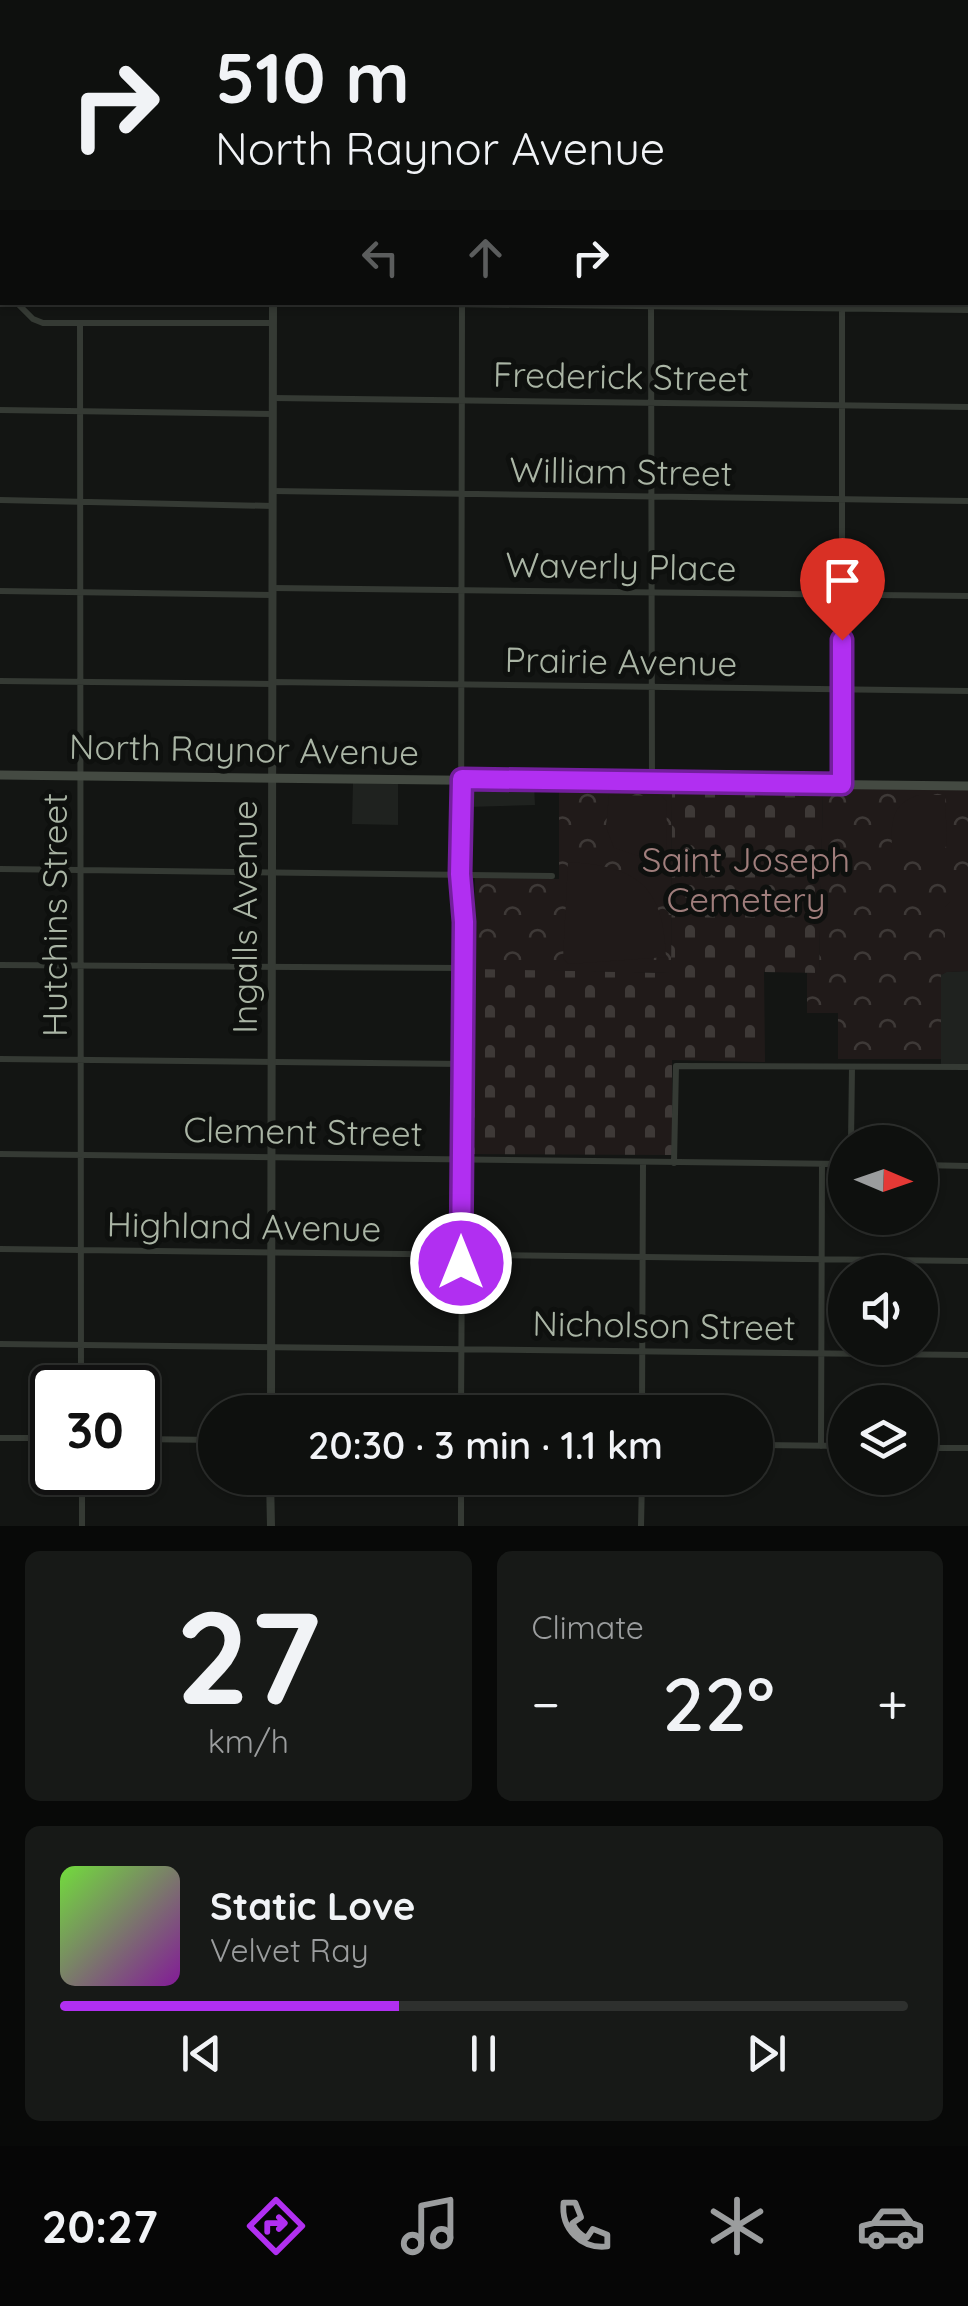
<!DOCTYPE html>
<html lang="en">
<head>
<meta charset="utf-8">
<style>
  body { margin:0; font-family:Quicksand,sans-serif; background:#171917; color:#f1f3f6; height:100vh; display:flex; flex-direction:column; font-size:38px; white-space:nowrap }
  * { box-sizing:border-box; margin:0 }
  p { font-size:32px; color:#9b9d9e }
  .icon { flex:none; width:55px; height:55px; fill:none; stroke:currentColor; stroke-width:2; stroke-linecap:round; stroke-linejoin:round }
  .map { position:relative; height:1526px; overflow:hidden }
  .panel { display:flex; flex-direction:column; gap:25px; padding:25px; background:#080908; flex:1 }
  .panel>* { flex:none }
  .hud { position:absolute; left:0px; top:0px; width:970px; height:305px; box-shadow:0 2px 8px #0004,0 0 0 2px #2e302e; background:#0e100e; color:#f1f3f6; overflow:hidden }
  .needle { width:65px; rotate:92deg }
  .tools { position:absolute; left:828px; top:1125px; display:grid; gap:20px }
  .tools a { display:grid; place-items:center; width:110px; height:110px; border-radius:50%; background:#0e100e; box-shadow:0 2px 8px #0004,0 0 0 2px #2e302e; font-size:50px }
  .speed { position:absolute; left:30px; top:1365px; display:flex; gap:20px; font-size:50px; font-weight:700; text-align:center }
  .speed>* { display:grid; place-content:center; width:130px; height:130px; border-radius:50%; background:#0e100e; box-shadow:0 2px 8px #0004,0 0 0 2px #2e302e; line-height:1 }
  .speed .limit { border:5px solid #111; border-radius:15px; background:#fff; color:#111 }
  .pin { position:absolute; display:grid; place-items:center; width:85px; height:85px; color:#fff; margin:-102px -42px; border-radius:50% 50% 50% 0; rotate:-45deg; box-shadow:0 0 10px #0007 }
  .pin .icon { rotate:45deg }
  .me { position:absolute; width:110px; margin:-55px; rotate:0deg; stroke-linejoin:round; filter:drop-shadow(0 0 8px #0008) }
  .turn { display:flex; align-items:center; gap:35px; height:210px; padding:0 50px; font-size:45px }
  .turn .icon { width:130px; height:130px; stroke-width:2.5 }
  .turn b { display:block; font-size:70px; line-height:85px }
  .lanes { display:flex; align-items:center; height:95px; padding:0 50px; background:#0003; justify-content:center; gap:50px; direction:ltr }
  .lanes .off { opacity:.35 }
  .big { font-size:75px; font-weight:600; line-height:1.1 }
  .panel .widget { flex:1; display:flex; flex-direction:column; justify-content:center; gap:15px; min-width:0; padding:0 35px; border-radius:15px; background:#171917 }
  .panel .dial { align-items:center; gap:0 }
  .dial b { font-size:130px; line-height:1 }
  .song { display:flex; align-items:center; gap:30px }
  .cover { width:120px; height:120px; border-radius:15px; background:linear-gradient(135deg,hsl(100 70% 55%),hsl(290 70% 35%)) }
  .played { height:10px; border-radius:5px; background:linear-gradient(90deg,#b12ff1 40%,#2e302e 40%) }
  .keys { display:flex; justify-content:space-around; direction:ltr }
  .heat { display:flex; justify-content:space-between; align-items:center; font-size:55px; direction:ltr }
  .panel .tiles { flex:1; display:grid; gap:25px; grid-template-columns:1fr 1fr }
  .widget:last-child { grid-column:span 2 }
  .trip { position:absolute; left:198px; top:1395px; width:575px; height:100px; border-radius:50px; background:#0e100e; box-shadow:0 2px 8px #0004,0 0 0 2px #2e302e; font-weight:600; line-height:100px; text-align:center }
  .tab-bar { display:flex; height:160px; justify-content:space-around; align-items:center; background:#060606; color:#9b9d9e }
  .tab-bar .icon { width:70px; height:70px }
  .tab-bar .on { color:#b12ff1 }
  .tab-bar b { font-size:45px; color:#f1f3f6 }
  .map>svg:first-child { display:block }
</style>
</head>
<body>
<div class="map">
<svg width="968" height="1526" viewBox="0 0 968 1526">
  <defs>
    <pattern id="cemetery-stones" width="16" height="16" patternUnits="userSpaceOnUse" patternTransform="scale(2.5)"><rect width="16" height="16" fill="#201a19"/><path d="M2 7V4a2 2 0 0 1 4 0v3zM10 15v-3a2 2 0 0 1 4 0v3z" fill="#3e3937"/></pattern>
    <pattern id="park-crowns" width="20" height="18" patternUnits="userSpaceOnUse" patternTransform="scale(2.5)"><rect width="20" height="18" fill="#201a19"/><path d="M2 6a3 3 0 1 1 6 0M12 15a3 3 0 1 1 6 0" fill="none" stroke="#3e3937"/></pattern>
  </defs>
  <rect width="100%" height="100%" fill="#131513"/>
  <path fill="#1f221f" d="M353,783L398,784V825L352,824Z
    M469,785H534L535,805L467,807Z
    M968,971V1069H941V975L946,972Z"/>
  <path fill="url(#cemetery-stones)" d="M672,787L823,788L819,973L764,972L765,1062L672,1060V1155L466,1154L468,968L671,973Z"/>
  <path fill="url(#park-crowns)" d="M559,785L672,787L671,973L475,969V878L559,879Z
    M823,788L968,790V971L947,972L941,975V1059H838V1013H807V973H819Z"/>
  <path fill="#201a19" d="M609,795L661,796L667,801L666,853L638,856L614,848L606,827Z
    M919,795H945L947,845L944,849H892C891,823 891,803 919,795Z
    M568,862C636,866 664,885 666,957L569,964L563,959Z
    M951,901H968V970H945V907Z"/>
  <g fill="none" stroke-linecap="round" stroke-linejoin="round">
    <path stroke="#353a34" stroke-width="6" d="M252,0L253,2
      M39,2V0
      M652,2V0
      M843,2V0
      M0,13H2
      M0,257L2,258
      M16,302L33,319L43,323H273
      M284,302L968,310
      M651,302L652,783
      M80,323L81,1388
      M273,398L968,407
      M0,410L273,414
      M273,491L968,501
      M0,500L273,506
      M273,588L968,596
      M0,591L273,595
      M0,681L273,684
      M273,682L968,691
      M842,784V302
      M0,869L552,876
      M0,965L463,968
      M0,1059L463,1064
      M851,1142L852,1067
      M0,1154L845,1164
      M674,1163L676,1066L968,1067
      M920,1165L968,1166
      M0,1249L968,1261
      M0,1344L968,1355
      M461,1412L464,921L461,874L462,302
      M642,1412L643,1162
      M0,1438H52
      M138,1439L215,1440
      M755,1445L845,1446
      M821,1446L822,1164
      M920,1448H968
      M82,1472V1526
      M461,1478V1526
      M641,1526L642,1478"/>
    <path stroke="#353a34" stroke-width="8" d="M273,0V2
      M271,1412L273,302
      M270,1478L271,1526"/>
    <path stroke="#444a42" stroke-width="9" d="M0,775L968,786"/>
    <path stroke="#525950" stroke-width="9" d="M290,2L292,0
      M0,288L2,286"/>
  </g>
  <g fill="none" stroke-linecap="round" stroke-linejoin="round">
    <g stroke="#731f9d" stroke-width="25">
      <path id="route" d="M461,1263L464,922L460,874L462,779L842,784V640"/>
    </g>
    <use href="#route" stroke="#b12ff1" stroke-width="18"/>
  </g>
  <g text-anchor="middle" stroke-width="10" stroke-linejoin="round" paint-order="stroke">
    <g font-size="35" fill="#aab5a5" stroke="#0e100e">
      <text transform="translate(621 377) rotate(1)" y="12">Frederick Street</text>
      <text transform="translate(621 472) rotate(1)" y="12">William Street</text>
      <text transform="translate(621 567) rotate(1)" y="12">Waverly Place</text>
      <text transform="translate(621 662) rotate(1)" y="12">Prairie Avenue</text>
      <text transform="translate(244 750) rotate(1)" y="12">North Raynor Avenue</text>
      <text transform="translate(55 915) rotate(-90)" y="12">Hutchins Street</text>
      <text transform="translate(245 917) rotate(-90)" y="12">Ingalls Avenue</text>
      <text transform="translate(303 1132) rotate(1)" y="12">Clement Street</text>
      <text transform="translate(244 1227) rotate(1)" y="12">Highland Avenue</text>
      <text transform="translate(664 1326) rotate(1)" y="12">Nicholson Street</text>
    </g>
    <g font-size="35" fill="#a07e7c" stroke="#0e100e">
      <text x="746" y="872">Saint Joseph<tspan x="746" dy="40">Cemetery</tspan></text>
    </g>
  </g>
</svg>
<div class="tools">
<a><svg class="needle" viewBox="-14 -14 28 28"><path d="M0-13l5 13h-10z" fill="#e53935"/><path d="M0 13l5-13h-10z" fill="#9b9d9e"/></svg></a>
<a><svg class="icon" aria-label="sound" viewBox="0 0 24 24"><path d="M4 9h4l5-4v14l-5-4H4zM17 9q2 3 0 6"/></svg></a>
<a><svg class="icon" aria-label="layers" viewBox="0 0 24 24"><path d="M12 4l9 5-9 5-9-5zM3 14l9 5 9-5"/></svg></a>
</div>
<div class="speed"><div class="limit">30</div></div>
<div class="pin" style="left:842px;top:640px;background:#d93025"><svg class="icon" aria-label="arrive" viewBox="0 0 24 24"><path d="M6 21V4h12l-3 4 3 4H6"/></svg></div>
<svg class="me" style="left:461px;top:1263px" viewBox="-20 -20 40 40"><circle r="17" fill="#b12ff1" stroke="#fff" stroke-width="3"/><path d="M0-11L8 9 0 5-8 9z" fill="#fff"/></svg>
<div class="trip">20:30 · 3 min · 1.1 km</div>
<div class="hud">
<div class="turn"><svg class="icon" aria-label="right" viewBox="0 0 24 24"><path d="M7 20v-9h11M14 6l5 5-5 5"/></svg><div><b>510 m</b>North Raynor Avenue</div></div>
<div class="lanes"><svg class="icon off" aria-label="left" viewBox="0 0 24 24"><path d="M17 20v-9H6M10 6l-5 5 5 5"/></svg><svg class="icon off" aria-label="ahead" viewBox="0 0 24 24"><path d="M12 20V5M6 11l6-6 6 6"/></svg><svg class="icon" aria-label="right" viewBox="0 0 24 24"><path d="M7 20v-9h11M14 6l5 5-5 5"/></svg></div>
</div>
</div>
<section class="panel">
<div class="tiles">
<div class="widget dial"><b>27</b><p>km/h</p></div>
<div class="widget"><p>Climate</p>
<div class="heat"><a>−</a><b class="big">22°</b><a>+</a></div>
</div>
<div class="widget">
<div class="song"><i class="cover"></i><div><b>Static Love</b><p>Velvet Ray</p></div></div>
<div class="played"></div>
<div class="keys"><svg class="icon" aria-label="previous" viewBox="0 0 24 24"><path d="M18 5L8 12l10 7zM5 5v14"/></svg><svg class="icon" aria-label="pause" viewBox="0 0 24 24"><path d="M8 5v14M16 5v14"/></svg><svg class="icon" aria-label="next" viewBox="0 0 24 24"><path d="M6 5l10 7-10 7zM19 5v14"/></svg></div>
</div>
</div>
</section>
<nav class="tab-bar">
<b>20:27</b>
<svg class="icon on" aria-label="directions" viewBox="0 0 24 24"><path d="M12 3l9 9-9 9-9-9zM9 14v-3h6M13 9l2 2-2 2"/></svg>
<svg class="icon" aria-label="music" viewBox="0 0 24 24"><path d="M9 18V5l10-2v13"/><circle cx="6" cy="18" r="3"/><circle cx="16" cy="16" r="3"/></svg>
<svg class="icon" aria-label="phone" viewBox="0 0 24 24"><path d="M5 4h4l2 5-3 2q2 4 5 5l2-3 5 2v4C11 20 4 13 5 4z"/></svg>
<svg class="icon" aria-label="climate" viewBox="0 0 24 24"><path d="M12 3v18M4 7l16 10M4 17L20 7"/></svg>
<svg class="icon" aria-label="car" viewBox="0 0 24 24"><path d="M5 17H2v-5l4-1 3-4h7l3 4 3 1v5h-3M9 17h6M6 11h13"/><circle cx="7" cy="17" r="2"/><circle cx="17" cy="17" r="2"/></svg>
</nav>
</body>
</html>
